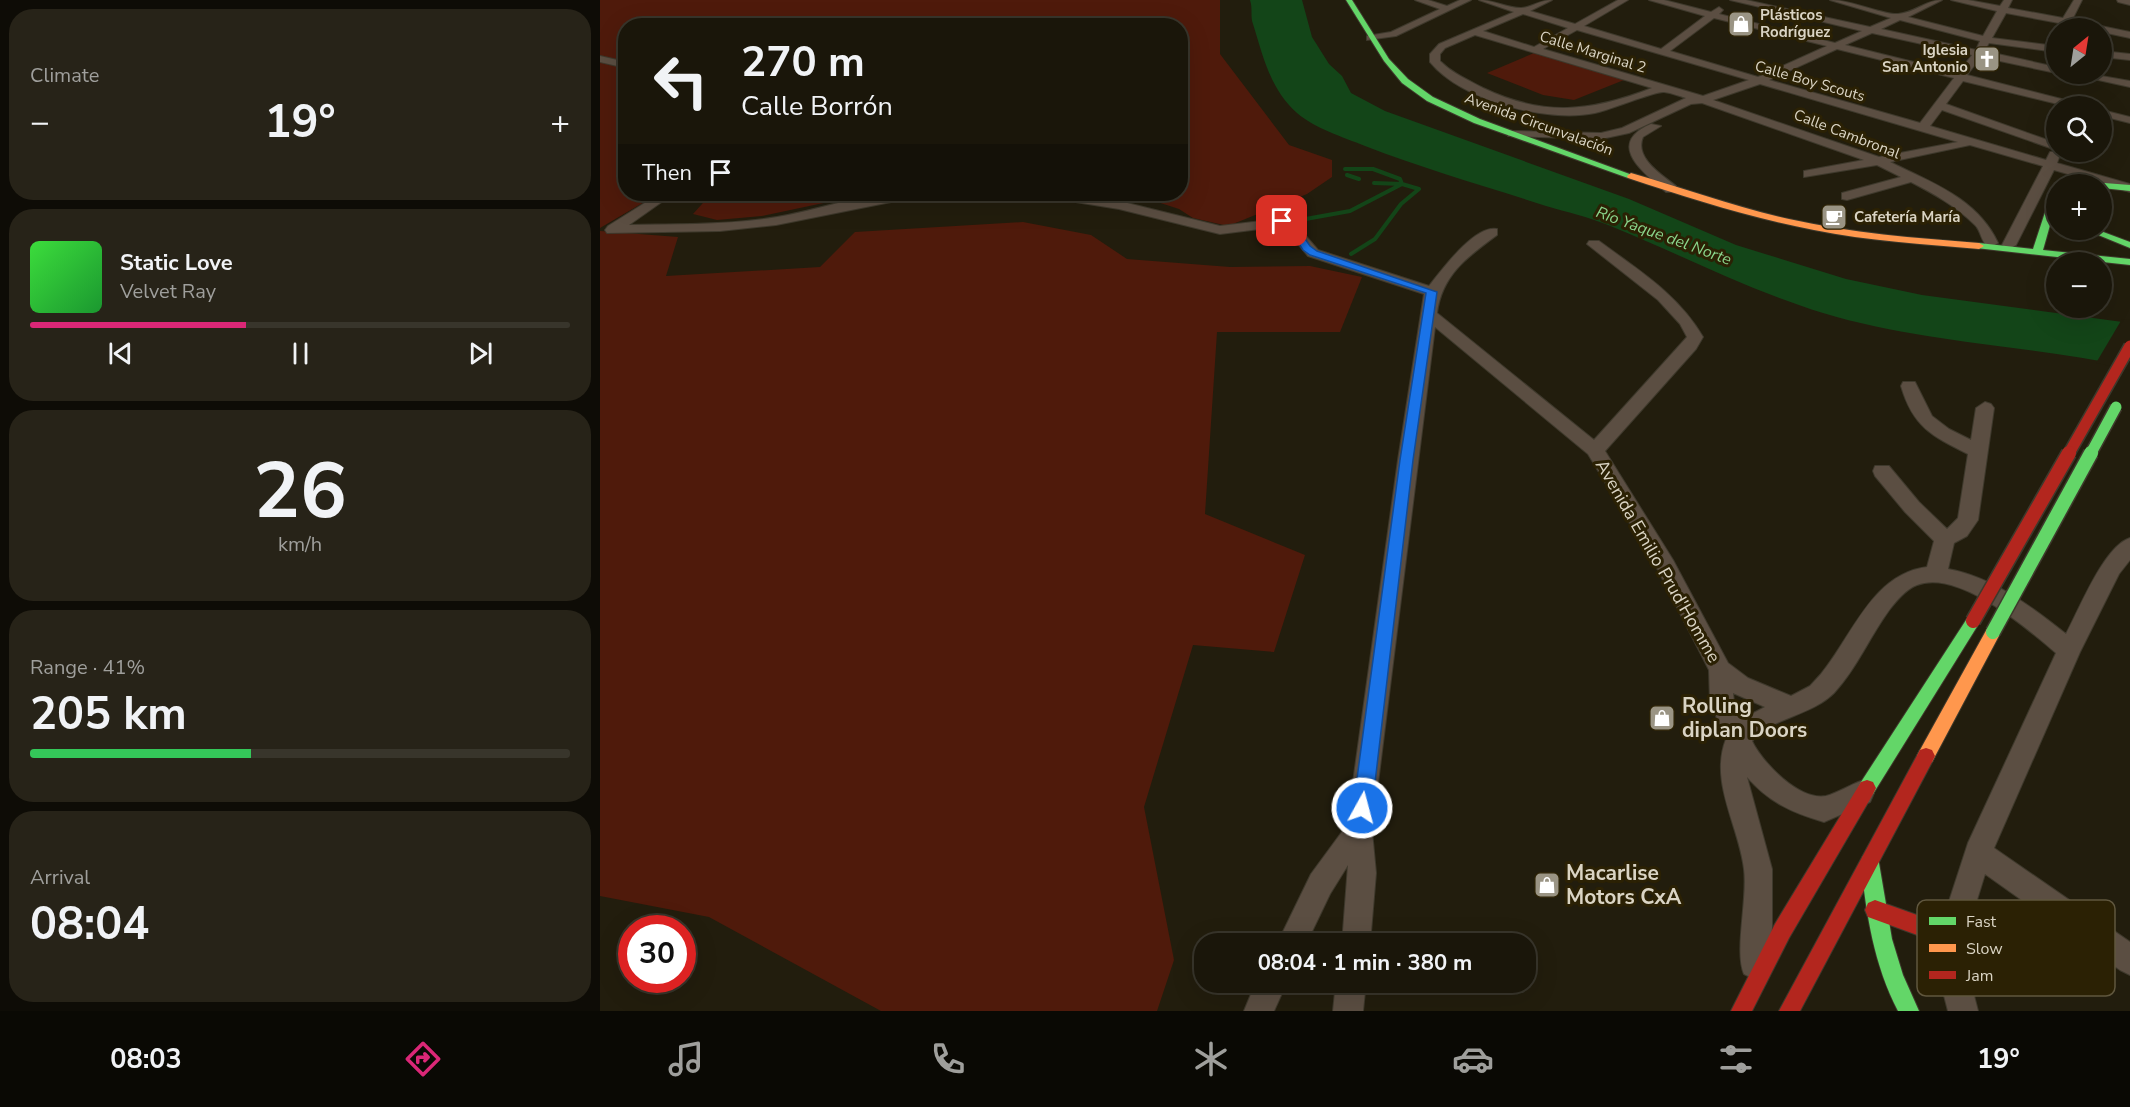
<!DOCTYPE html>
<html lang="en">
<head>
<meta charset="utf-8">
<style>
  body { margin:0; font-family:"Nunito Sans",sans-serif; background:#272318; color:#f1f3f6; height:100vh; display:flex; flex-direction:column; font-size:22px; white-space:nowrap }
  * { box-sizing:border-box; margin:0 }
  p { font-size:20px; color:#9f9f9c }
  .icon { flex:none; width:33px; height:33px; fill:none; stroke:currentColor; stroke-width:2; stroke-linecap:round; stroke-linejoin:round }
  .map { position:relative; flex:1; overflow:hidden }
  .drawer { display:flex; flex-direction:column; gap:9px; padding:9px; background:#0e0c06; width:600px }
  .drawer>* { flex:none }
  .guide { position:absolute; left:18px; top:18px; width:570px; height:183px; border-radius:24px; box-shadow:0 6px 24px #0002,0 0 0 2px #38352b; background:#1a160a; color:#f1f3f6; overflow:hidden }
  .needle { width:39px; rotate:30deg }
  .buttons { position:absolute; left:1446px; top:18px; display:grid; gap:12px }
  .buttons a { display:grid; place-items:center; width:66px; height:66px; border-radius:50%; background:#1a160a; box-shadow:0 6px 24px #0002,0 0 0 2px #38352b; font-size:30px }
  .speed { position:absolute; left:18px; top:915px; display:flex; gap:12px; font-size:30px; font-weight:700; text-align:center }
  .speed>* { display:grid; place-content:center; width:78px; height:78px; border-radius:50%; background:#1a160a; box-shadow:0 6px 24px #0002,0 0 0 2px #38352b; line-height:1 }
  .speed .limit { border:9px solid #d22; background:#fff; color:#111 }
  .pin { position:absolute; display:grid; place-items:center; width:51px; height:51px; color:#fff; margin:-26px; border-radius:12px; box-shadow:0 3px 9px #0006 }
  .me { position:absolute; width:66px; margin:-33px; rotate:7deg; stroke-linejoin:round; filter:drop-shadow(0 0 4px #0008) }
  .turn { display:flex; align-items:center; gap:21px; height:126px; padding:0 24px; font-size:27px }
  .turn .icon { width:78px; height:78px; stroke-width:2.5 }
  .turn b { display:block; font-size:42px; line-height:51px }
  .then { display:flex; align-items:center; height:57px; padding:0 24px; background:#0003; gap:12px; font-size:22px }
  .big { font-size:45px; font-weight:700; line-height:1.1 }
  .drawer .card { flex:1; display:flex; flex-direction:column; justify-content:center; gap:9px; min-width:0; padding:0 21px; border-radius:24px; background:#272318 }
  .drawer .dial { align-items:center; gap:0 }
  .dial b { font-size:78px; line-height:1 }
  .song { display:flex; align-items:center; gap:18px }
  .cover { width:72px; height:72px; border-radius:9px; background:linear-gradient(135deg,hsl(120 70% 55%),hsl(130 70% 35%)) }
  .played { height:6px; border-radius:3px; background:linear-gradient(90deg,#db2777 40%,#38352b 40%) }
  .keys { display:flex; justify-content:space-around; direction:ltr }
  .heat { display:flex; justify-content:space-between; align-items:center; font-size:33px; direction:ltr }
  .charge { height:9px; border-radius:4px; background:linear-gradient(90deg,#34c759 41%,#38352b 0) }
  .trip { position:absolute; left:594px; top:933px; width:342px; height:60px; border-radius:24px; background:#1a160a; box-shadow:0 6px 24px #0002,0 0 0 2px #38352b; font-weight:700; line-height:60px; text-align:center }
  .tab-bar { display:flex; height:96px; justify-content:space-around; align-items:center; background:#0a0904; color:#9f9f9c }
  .tab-bar .icon { width:42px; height:42px }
  .tab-bar .on { color:#db2777 }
  .tab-bar b { font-size:27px; color:#f1f3f6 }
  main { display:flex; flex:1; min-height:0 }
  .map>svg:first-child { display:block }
</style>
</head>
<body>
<main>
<section class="drawer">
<div class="card"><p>Climate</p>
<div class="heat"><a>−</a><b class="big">19°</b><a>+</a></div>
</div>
<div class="card">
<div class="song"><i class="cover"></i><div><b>Static Love</b><p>Velvet Ray</p></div></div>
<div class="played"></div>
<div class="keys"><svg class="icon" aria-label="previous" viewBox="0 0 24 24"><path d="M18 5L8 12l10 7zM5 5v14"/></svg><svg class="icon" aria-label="pause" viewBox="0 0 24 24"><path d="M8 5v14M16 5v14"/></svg><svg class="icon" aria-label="next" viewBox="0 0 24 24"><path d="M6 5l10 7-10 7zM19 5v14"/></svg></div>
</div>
<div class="card dial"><b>26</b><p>km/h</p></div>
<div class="card"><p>Range · 41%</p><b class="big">205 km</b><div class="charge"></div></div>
<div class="card"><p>Arrival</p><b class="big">08:04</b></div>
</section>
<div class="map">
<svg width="1530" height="1011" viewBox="0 0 1530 1011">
  <rect width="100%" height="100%" fill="#221d0d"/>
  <path fill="#4f1a0b" d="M0,0H620V54L689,145L732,160V177L707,194L628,226L593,218L579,209L533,194H580V26H26V194H58L0,228Z
    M934,53L1024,80L974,100L943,95L887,73Z
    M111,194H266L162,216L117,220L93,214Z
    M423,222L491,235L527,259L630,267L710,266L762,277L740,332H617L605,514L705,555L674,652L593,645L544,807L574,960L557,1011H281L109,917L0,896V231L78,237L66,276L220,267L255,232Z"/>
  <path fill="#134518" d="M650,0H702L712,37L729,64L742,76L751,93L785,111L1029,199L1136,245L1246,279L1322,295L1530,323V367C1428,345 1322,343 1223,313C1148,290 1080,254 1008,225C988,217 967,212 946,206C885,186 824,169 765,146C743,137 714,128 697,113C670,89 663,56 653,24C650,16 653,9 650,0Z"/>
  <path fill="#221d0d" d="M1522,319L1530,320V370L1496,363Z"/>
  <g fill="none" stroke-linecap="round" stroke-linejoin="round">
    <path stroke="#134518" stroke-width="4" d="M745,169H773L800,179L802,184
      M747,175L759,179
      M482,195L496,198
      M689,222L750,211L802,184
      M751,254L775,239L801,204L819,189L802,184L774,183"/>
    <g stroke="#3e392c" stroke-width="2">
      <path id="street" d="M815,0H828L847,6L860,0H871L796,36L767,40V36L791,32L840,9Z
        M879,0C893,0 907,8 921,8C930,8 940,0 952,0L930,11L975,24L1018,0H1028L984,26L1061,49L1105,16L1049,0H1064L1111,12L1119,7L1123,10L1119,14L1235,43L1262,31L1130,0H1146L1270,27L1291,18L1230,0C1252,0 1282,15 1298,14C1314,13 1326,0 1342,0L1308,17L1383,36L1397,11L1351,0H1368L1400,6L1404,0H1412L1408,8L1463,18L1474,0H1482L1472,20L1530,32V38L1502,32V28H1486L1406,13L1392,38L1456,46V52L1389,43L1384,51L1456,67V73L1381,57L1367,75L1481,104L1482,106H1466L1363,81L1346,104L1456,143V150L1342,110L1330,126L1446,160L1450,152H1458L1460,155L1457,163L1530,184V192L1454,170L1416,245L1409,249L1402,245L1443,166L1370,145L1290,162C1331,182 1378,199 1398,243L1391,247C1381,245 1382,232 1375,225C1356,206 1334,194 1311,182L1247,200L1242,199V193L1301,177L1277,165L1204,177V171L1264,160L1102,103L1091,104L1029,133L1001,139L908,136V132L912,131L1001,133L1022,128L1086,98C1079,96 1072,93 1064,92C1055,91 1010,110 995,113C947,123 862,101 830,62V54L839,44L914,12ZM923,14L968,28L934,47L883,31ZM1114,18L1227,46L1158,77L1070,51ZM1300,20L1380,41L1376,50L1281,29ZM977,30L1149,80L1103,96L943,49ZM1272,33L1372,55L1358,73L1245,45ZM875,35L1052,88C990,112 944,117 883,88C868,80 852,73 840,61V54L845,48ZM1237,49L1354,78L1320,123L1169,80ZM1160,84L1358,142L1279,157L1113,100Z
        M1517,0H1530V5L1518,2Z
        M1502,51L1530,54V60L1502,57Z
        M0,56L26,62V68L0,62Z
        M1471,74H1490L1530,81V87Z
        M1502,110L1530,117V123L1502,116Z
        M1051,124L1061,126L1043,137C1034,158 1062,175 1076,186V192H1066C1043,172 1005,144 1051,124Z
        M59,194H73L29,225C78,224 128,225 177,217C220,210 274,189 317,194L311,198L176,225L120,231L7,233L5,230L8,226Z
        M445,194H472L519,201L620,226L686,218L691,219L718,250L829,286C841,271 875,224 897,229V235C867,257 842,275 837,313L994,440L1087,337L1080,324L1058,300L987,244L989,241H999C1038,270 1078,294 1103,337L1096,349L1005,451L1073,560L1128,663L1148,678L1191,696L1210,686L1221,674C1253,635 1272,574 1327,567L1334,541L1305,512L1275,476L1273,471L1275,466H1289L1319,502L1347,529L1358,518L1368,454C1332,436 1313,427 1301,386L1303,382H1315L1332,416L1349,429L1371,440L1376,408L1385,402L1391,404L1394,408L1378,520L1367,536L1354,543L1348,569C1392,577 1431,606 1466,634C1479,610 1504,546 1530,538V560L1519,574L1480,652L1394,848L1530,942V975L1520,970L1385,874L1368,929L1370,980L1378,1011H1348L1340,980V929L1368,843L1456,653C1427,628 1358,569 1317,585C1306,589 1297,600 1290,609C1270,636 1257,668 1234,693C1211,716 1173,717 1152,741C1162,762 1199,801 1226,796C1237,793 1250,785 1261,781L1270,784L1274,793L1270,802L1224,822C1192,813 1169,802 1147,777L1172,869V928L1169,964L1164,974L1154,979L1144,974C1134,951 1148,899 1144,869C1139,826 1109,782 1126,739L1110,702L1109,670L1058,570L988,454L835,327L772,831L776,873L770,944H742L748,865L730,894L706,944H677L711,874L747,825L798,460L824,294L708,256L683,226L620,234L519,209L451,198ZM1133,693L1165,707L1142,719L1134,702Z
        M656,982H687L674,1011H644Z
        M736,982H766L763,1011H733Z"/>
    </g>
    <g stroke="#3e392c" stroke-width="2">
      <path id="fast" d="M746,0H752L789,59L808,79L833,97L880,119L1035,176L1028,178L874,123L827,101L802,83L784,61Z
        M1479,181L1530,185V191L1502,188V184H1475Z
        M1456,188V204L1443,250L1530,259V265L1376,248V244L1379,243L1433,249L1452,191Z
        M1486,230H1498L1530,242V248Z
        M1373,615L1378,617L1381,621L1378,625L1273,794L1267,796L1261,794L1258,788L1261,782L1368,617Z
        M1270,854L1277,856L1279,863L1292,939L1303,975L1319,1011H1298C1274,965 1266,914 1261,863L1263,856Z"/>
    </g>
    <g stroke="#3e392c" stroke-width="2">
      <path id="slow" d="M1031,173C1084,188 1135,207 1189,219C1251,233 1315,238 1379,243L1384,246L1379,249C1324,244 1268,241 1214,230C1151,218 1089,198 1028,178L1027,176Z
        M1393,626L1398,627L1401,632L1332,762L1326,764L1320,762L1317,756L1320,750L1388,627Z"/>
    </g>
    <g stroke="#3e392c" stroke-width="2">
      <path id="jam" d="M1326,748L1332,750L1335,756L1332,762L1200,1011H1179L1320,750Z
        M1267,780L1273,782L1276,788L1273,794L1189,938L1152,1011H1131L1175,924L1261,782Z
        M1275,900L1342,924L1354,919L1361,922L1364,929L1361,936L1342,944L1268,917L1265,910L1268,903Z"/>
    </g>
    <use href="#street" fill="#5b4e42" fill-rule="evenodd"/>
    <use href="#fast" fill="#63d668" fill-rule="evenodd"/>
    <use href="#slow" fill="#ff974d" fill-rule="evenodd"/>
    <use href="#jam" fill="#b3261e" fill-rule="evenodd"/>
    <g stroke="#3e392c" stroke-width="14" stroke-linecap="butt">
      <path id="fast-bridge-far1" d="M1490,455L1516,407"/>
    </g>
    <g stroke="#3e392c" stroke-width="17" stroke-linecap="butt">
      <path id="fast-bridge" d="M1393,632L1491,453"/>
    </g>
    <g stroke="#3e392c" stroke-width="14" stroke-linecap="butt">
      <path id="jam-bridge-far1" d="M1468,455L1530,346"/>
    </g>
    <g stroke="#3e392c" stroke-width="17" stroke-linecap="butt">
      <path id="jam-bridge" d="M1373,621L1469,453"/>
    </g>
    <use href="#fast-bridge-far1" stroke="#63d668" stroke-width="11"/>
    <use href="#fast-bridge" stroke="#63d668" stroke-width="14"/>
    <use href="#jam-bridge-far1" stroke="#b3261e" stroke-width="11"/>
    <use href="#jam-bridge" stroke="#b3261e" stroke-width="14"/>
  </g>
  <path fill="#1a73e8" stroke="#114b97" stroke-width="1.5" d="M682,218L693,221L710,246L717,251L837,292L813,460L772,808L769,814L762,816L756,814L753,808L800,460L826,293L710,255L703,250L687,225L678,223V219Z"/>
  <defs>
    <g id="shop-square" transform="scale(1.35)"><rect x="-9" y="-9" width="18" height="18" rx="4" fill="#9a9484" stroke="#2b2104"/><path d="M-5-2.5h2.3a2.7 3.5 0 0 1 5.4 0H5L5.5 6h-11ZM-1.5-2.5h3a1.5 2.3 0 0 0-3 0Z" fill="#fff"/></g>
    <g id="church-square" transform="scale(1.35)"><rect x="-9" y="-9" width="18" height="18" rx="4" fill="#9a9484" stroke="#2b2104"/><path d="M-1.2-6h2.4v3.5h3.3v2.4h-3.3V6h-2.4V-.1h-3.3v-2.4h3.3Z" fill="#fff"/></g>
    <g id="cafe-square" transform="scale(1.35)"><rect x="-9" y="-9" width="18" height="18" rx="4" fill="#9a9484" stroke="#2b2104"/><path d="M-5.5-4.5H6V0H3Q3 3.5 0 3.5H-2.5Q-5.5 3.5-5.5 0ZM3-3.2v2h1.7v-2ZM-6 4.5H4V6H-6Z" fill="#fff"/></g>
  </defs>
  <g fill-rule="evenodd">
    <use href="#shop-square" x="1141" y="24"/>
    <use href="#church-square" x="1387" y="59"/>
    <use href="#cafe-square" x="1234" y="217"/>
    <use href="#shop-square" x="1062" y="718"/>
    <use href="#shop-square" x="947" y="885"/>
  </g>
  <g text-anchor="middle" stroke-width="6" stroke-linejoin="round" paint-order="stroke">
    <g font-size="15" font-weight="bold" fill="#dad4c4" stroke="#2b2104" text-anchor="start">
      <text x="1160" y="20">Plásticos<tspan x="1160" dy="17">Rodríguez</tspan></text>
      <text x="1368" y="55" text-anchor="end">Iglesia<tspan x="1368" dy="17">San Antonio</tspan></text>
      <text x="1254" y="222">Cafetería María</text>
    </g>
    <g font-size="15" fill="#dad4c4" stroke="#2b2104">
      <text transform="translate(993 52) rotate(17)" y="5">Calle Marginal 2</text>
      <text transform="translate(1210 81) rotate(16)" y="5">Calle Boy Scouts</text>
      <text transform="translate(939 124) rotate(20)" y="5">Avenida Circunvalación</text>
      <text transform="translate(1247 134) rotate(21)" y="5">Calle Cambronal</text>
    </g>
    <g font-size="16" font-style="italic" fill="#8ad68c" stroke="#2b2104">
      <text transform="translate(1064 235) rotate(20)" y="6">Río Yaque del Norte</text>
    </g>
    <g font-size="18" fill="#dad4c4" stroke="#2b2104">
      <text transform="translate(1058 561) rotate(60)" y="6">Avenida Emilio Prud'Homme</text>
    </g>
    <g font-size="21" font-weight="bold" fill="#dad4c4" stroke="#2b2104" text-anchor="start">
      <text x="1082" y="713">Rolling<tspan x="1082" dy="24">diplan Doors</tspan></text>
      <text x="966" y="880">Macarlise<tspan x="966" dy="24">Motors CxA</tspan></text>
    </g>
  </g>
  <rect x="1317" y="900" width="198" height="96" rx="9" fill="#2b2104" stroke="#60573e" stroke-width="1.5"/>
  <rect x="1329" y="917" width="27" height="8" fill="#63d668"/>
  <rect x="1329" y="944" width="27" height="8" fill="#ff974d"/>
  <rect x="1329" y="971" width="27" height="8" fill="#b3261e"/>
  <g font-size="16" fill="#dad4c4">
    <text x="1366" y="927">Fast</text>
    <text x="1366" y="954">Slow</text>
    <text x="1366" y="981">Jam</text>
  </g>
</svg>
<div class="buttons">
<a><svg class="needle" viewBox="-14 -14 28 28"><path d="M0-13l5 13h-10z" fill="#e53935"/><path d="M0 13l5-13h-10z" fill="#9f9f9c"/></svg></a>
<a><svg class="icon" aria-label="search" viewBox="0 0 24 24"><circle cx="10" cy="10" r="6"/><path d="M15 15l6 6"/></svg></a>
<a>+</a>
<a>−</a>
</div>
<div class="speed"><div class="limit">30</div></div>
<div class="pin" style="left:682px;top:221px;background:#d93025"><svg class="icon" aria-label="arrive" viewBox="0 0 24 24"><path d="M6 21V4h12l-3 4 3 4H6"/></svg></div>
<svg class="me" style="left:762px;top:808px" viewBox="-20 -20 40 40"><circle r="17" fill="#1a73e8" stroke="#fff" stroke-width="3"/><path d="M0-11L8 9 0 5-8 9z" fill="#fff"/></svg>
<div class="trip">08:04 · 1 min · 380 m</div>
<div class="guide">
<div class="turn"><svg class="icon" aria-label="left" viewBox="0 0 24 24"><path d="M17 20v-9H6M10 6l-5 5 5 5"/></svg><div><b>270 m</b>Calle Borrón</div></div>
<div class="then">Then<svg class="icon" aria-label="arrive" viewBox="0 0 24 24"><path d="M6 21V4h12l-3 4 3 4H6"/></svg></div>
</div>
</div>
</main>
<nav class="tab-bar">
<b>08:03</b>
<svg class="icon on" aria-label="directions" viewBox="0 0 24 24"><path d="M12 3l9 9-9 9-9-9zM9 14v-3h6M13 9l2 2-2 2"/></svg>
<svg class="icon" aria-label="music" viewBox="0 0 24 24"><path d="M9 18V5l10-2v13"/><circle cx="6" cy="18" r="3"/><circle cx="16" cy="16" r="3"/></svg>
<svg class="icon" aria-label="phone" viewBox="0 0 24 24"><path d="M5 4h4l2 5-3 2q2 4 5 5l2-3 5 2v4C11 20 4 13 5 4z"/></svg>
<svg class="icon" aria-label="climate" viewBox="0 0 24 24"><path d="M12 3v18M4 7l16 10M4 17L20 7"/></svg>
<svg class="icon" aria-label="car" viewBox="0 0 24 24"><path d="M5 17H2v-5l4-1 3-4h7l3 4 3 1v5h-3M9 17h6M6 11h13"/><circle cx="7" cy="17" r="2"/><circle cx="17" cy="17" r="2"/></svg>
<svg class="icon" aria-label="filters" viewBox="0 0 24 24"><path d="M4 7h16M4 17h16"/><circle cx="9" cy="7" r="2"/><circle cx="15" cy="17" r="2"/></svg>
<b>19°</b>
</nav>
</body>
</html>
